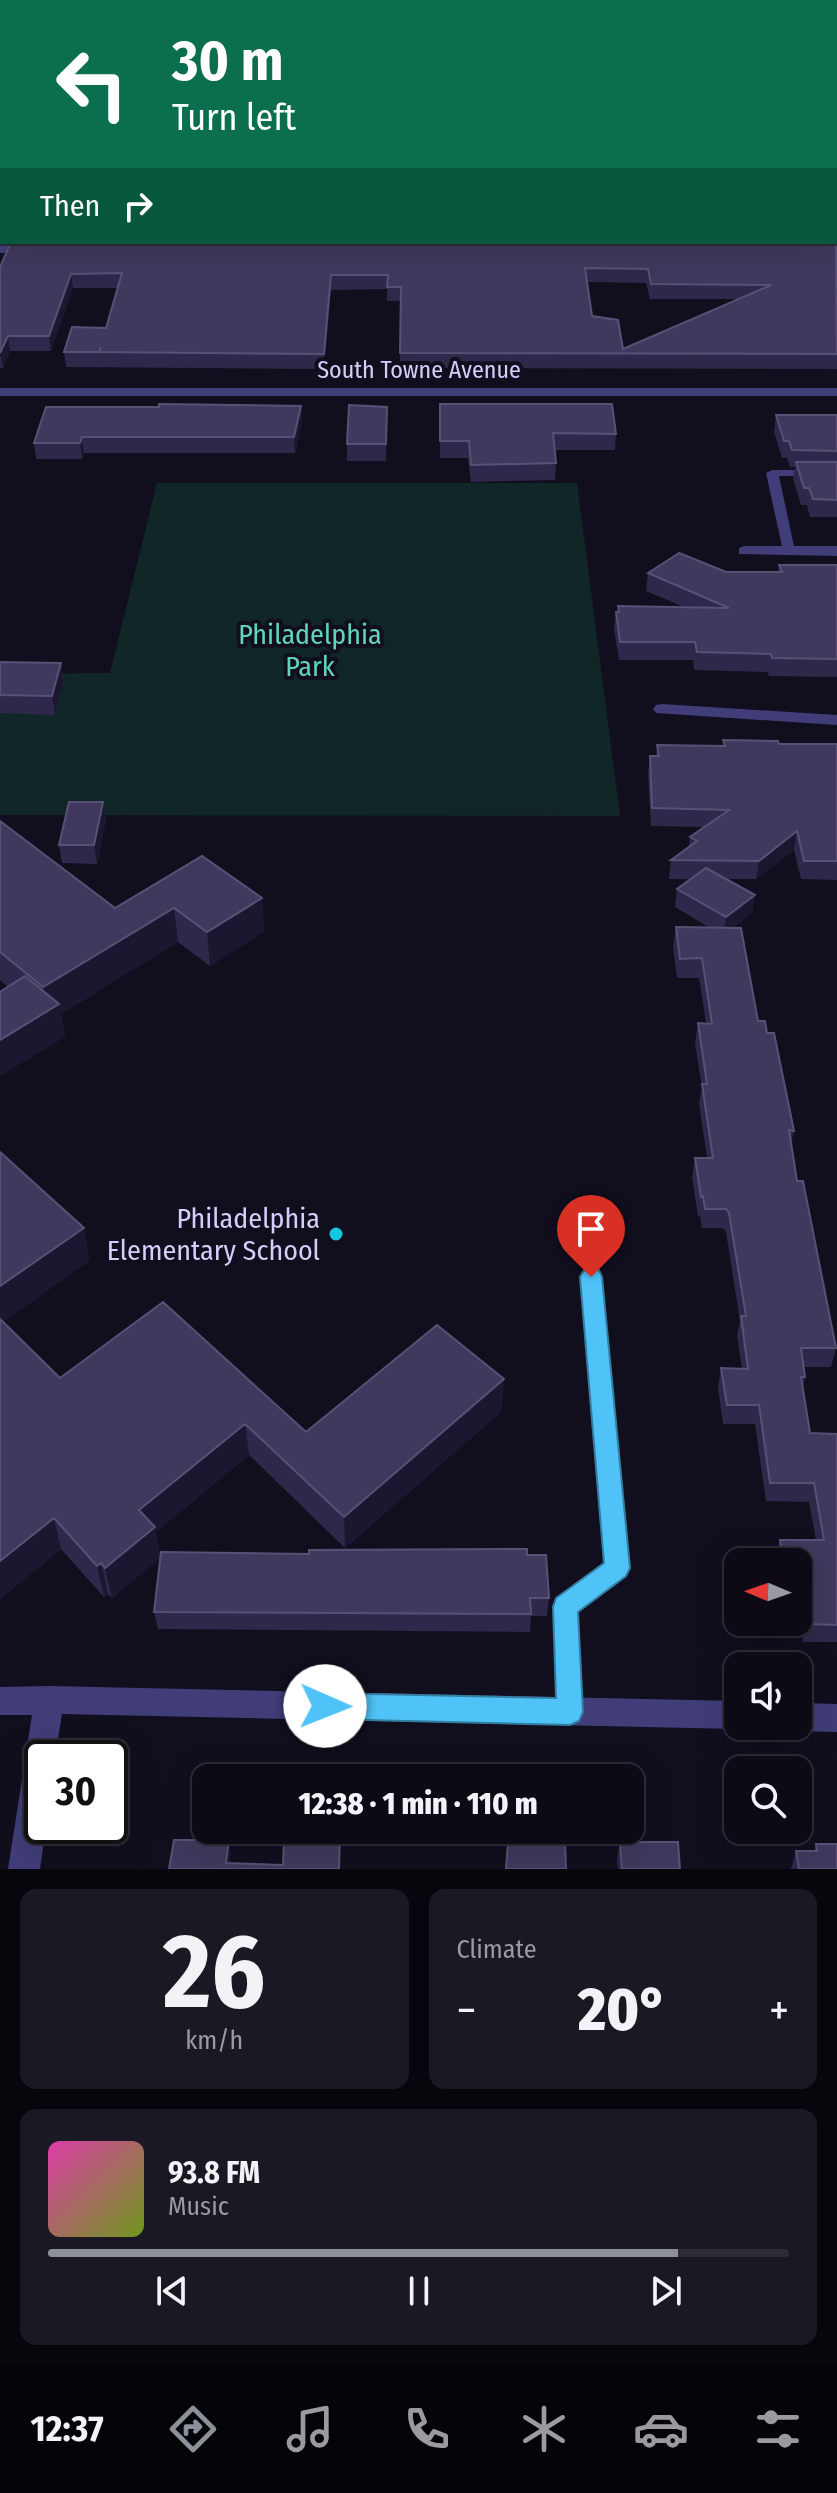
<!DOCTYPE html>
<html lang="en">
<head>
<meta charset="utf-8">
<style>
  body { margin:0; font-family:"Fira Sans Condensed",sans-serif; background:#1b1823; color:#f1f3f6; height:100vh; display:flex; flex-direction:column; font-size:30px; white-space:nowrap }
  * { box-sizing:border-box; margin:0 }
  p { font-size:26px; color:#9a9aa1 }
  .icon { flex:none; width:44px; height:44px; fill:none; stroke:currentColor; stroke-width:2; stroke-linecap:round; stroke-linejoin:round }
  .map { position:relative; height:1869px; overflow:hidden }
  .panel { display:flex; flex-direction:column; gap:20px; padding:20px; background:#07060c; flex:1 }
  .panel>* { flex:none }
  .banner { position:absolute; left:0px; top:0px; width:838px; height:244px; box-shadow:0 8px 32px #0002,0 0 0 2px #2d2b35; background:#0b6e4f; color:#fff; overflow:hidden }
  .needle { width:52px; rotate:272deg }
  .controls { position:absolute; left:724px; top:1548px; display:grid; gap:16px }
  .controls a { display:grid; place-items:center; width:88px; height:88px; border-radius:16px; background:#0d0a16; box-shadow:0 8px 32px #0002,0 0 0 2px #2d2b35; font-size:40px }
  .speed { position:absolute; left:24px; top:1740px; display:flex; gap:16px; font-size:40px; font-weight:700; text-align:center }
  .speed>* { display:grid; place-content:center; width:104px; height:104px; border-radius:50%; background:#0d0a16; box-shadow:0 8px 32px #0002,0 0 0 2px #2d2b35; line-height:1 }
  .speed .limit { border:4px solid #111; border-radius:12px; background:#fff; color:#111 }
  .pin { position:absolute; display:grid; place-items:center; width:68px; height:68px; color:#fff; margin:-82px -34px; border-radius:50% 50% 50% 0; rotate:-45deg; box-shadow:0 0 8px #0007 }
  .pin .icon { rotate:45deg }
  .me { position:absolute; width:88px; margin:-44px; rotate:91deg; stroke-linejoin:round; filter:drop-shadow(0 0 6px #0008) }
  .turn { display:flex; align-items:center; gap:28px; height:168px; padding:0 40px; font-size:36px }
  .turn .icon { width:104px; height:104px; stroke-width:2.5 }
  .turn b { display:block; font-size:56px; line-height:68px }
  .then { display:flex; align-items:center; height:76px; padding:0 40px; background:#0003; gap:16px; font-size:30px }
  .big { font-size:60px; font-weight:800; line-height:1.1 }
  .panel .card { flex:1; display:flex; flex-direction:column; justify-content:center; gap:12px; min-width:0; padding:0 28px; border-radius:16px; background:#1b1823 }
  .panel .dial { align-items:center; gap:0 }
  .dial b { font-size:104px; line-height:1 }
  .song { display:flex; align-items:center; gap:24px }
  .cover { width:96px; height:96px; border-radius:12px; background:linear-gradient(135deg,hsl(320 70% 55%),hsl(80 70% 35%)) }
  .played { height:8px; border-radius:4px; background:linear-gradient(90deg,#8c9099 85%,#2d2b35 85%) }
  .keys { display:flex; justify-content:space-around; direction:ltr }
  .heat { display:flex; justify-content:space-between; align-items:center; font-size:44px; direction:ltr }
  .panel .tiles { flex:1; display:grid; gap:20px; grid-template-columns:1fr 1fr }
  .card:last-child { grid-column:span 2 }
  .trip { position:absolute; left:192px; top:1764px; width:452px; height:80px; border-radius:16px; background:#0d0a16; box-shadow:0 8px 32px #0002,0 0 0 2px #2d2b35; font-weight:800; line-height:80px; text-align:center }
  .tabs { display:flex; height:128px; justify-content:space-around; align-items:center; background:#050409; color:#9a9aa1 }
  .tabs .icon { width:56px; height:56px }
  .tabs .selected { color:#8c9099 }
  .tabs b { font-size:36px; color:#f1f3f6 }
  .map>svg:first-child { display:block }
</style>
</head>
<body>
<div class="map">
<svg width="837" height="1869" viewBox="0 0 837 1869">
  <rect width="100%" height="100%" fill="#110e1e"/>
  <path fill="#112727" d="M157,483H577L620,816L0,815V674L110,673Z"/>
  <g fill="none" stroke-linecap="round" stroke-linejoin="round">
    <path fill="#413d79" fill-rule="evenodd" d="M772,470H837V476H779L795,551L789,555L783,551L766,473Z
      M591,1269L598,1272L601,1277L628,1568L625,1575L576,1612L582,1712L578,1720L570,1723L562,1720L558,1712L554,1607L557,1600L606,1564L581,1277L584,1272Z"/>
    <path fill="#413d79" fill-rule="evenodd" d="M0,69H2V75H0Z
      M0,149H2V155H0Z
      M0,245H36L42,249L36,253H0Z
      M744,546H837V556L739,554V548Z
      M662,704L837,715V725L656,713L653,709L656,705Z
      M49,1686L738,1701V1726H746L738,1729L62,1714L55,1758H42V1826H46L40,1869H8L32,1715H0V1687Z
      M798,1703L837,1704V1732L798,1731L788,1727L798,1726Z"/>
    <path fill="#413d79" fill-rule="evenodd" d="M0,388H837V396H0Z"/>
  </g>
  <path fill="#2f284a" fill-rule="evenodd" d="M0,0L2,2V31H0Z
    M837,0V369L400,368L401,301H387V289L331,290L324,369L66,367L64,352L106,328L118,288H73L51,351H10L3,368H0V267L836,242ZM587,282L646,283L650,299H738L623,349L592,316Z
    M440,404L616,434L615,450H554L556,463L555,480L471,482L468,458H440Z
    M301,406L302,422L295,453H84L82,459H36L34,443L159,407Z
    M387,407L386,461H347V444Z
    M776,415H837V517H810L807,505H801L793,479L795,467H790L787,458H782L774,432Z
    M779,565H837V677L769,676L768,672L694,670L693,660H619L614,629L616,612H618V606L684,607L646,591L648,573L778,572Z
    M0,662L61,663L63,681L55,715L0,713Z
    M723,740L779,744H837V880L801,879L794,850L756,879H726L755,895L752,913L733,928L758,1021L767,1033L794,1131L791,1143L797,1181L836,1348L831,1367H804L805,1377L803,1387L810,1433L837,1434V1642H803L800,1621H798V1562H744L747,1548H778L780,1540H816L809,1502L766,1501L755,1424H723L718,1387L721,1368L742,1369L737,1335L740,1321L726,1232L723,1228H702L700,1216H698L692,1177L695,1158H707L699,1103L702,1088L695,1043L698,1023H706L699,978H677L673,946L676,927L710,928L675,907L677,889L691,879H669L671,860L689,847L690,837L704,827L651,826L648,774L650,756H656L657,745L723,746Z
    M103,802L106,821L97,864L62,863L59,845Z
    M0,821L115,908L262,898L264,931L210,966L178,942L61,1014L65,1037L0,980Z
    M0,1152L90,1260L3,1322L60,1378L306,1432L502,1411L345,1548L249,1455L156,1532L160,1556L309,1554L527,1555L549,1598L547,1616H531L530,1632L158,1629L154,1612L160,1558L112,1598L108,1594L104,1597L61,1549L0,1599Z
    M620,1842L680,1869H618L617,1858Z
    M816,1844L837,1869H791L796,1851H814Z"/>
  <path fill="#1c1631" d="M71,274L73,288L51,351L49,336Z
    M331,275V290L324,369V354Z
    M8,336L10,351L3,368L0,353Z
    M301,406L302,422L295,453L294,437Z
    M82,437L84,453L82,459L80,443Z
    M61,663L63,681L55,715L52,696Z
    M103,802L106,821L97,864L94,845Z
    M797,831L794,850L756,879L759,861Z
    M755,895L752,913L723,936L726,917Z
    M262,898L264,931L210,966L207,932Z
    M174,908L178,942L61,1014L65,1037L0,1076V1040L47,1011L43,987Z
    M84,1228L90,1260L0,1324V1286Z
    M504,1379L502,1411L345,1548L344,1517Z
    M245,1424L249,1455L156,1532L161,1558L112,1598L105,1568L139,1510Z
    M54,1518L61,1549L0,1599V1561Z
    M101,1563L108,1594L104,1597L97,1566Z
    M229,1840L231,1857L230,1869L226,1863Z"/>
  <path fill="#41395d" stroke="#585176" stroke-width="2" fill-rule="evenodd" d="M0,0H20L19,2H2V16H0Z
    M113,0H837V56L836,2H112Z
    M836,65H837L836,136Z
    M836,139L837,142V227H836Z
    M836,241L837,354L400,353L401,287H387L388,275H331L324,354L99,352L101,347L99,352H64L72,327L106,328L122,273L71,274L49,336H8L0,353V267L11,242H836ZM585,268L648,269L651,284L771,285L623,349L618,320L592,316Z
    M159,404L301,406L294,437H82L80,443H34L46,407H159Z
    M440,404H612L616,434L553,433L556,463L471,465L469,441H440Z
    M349,405L387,407L386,444H347Z
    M776,415H837V451L792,450L789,441H784Z
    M796,462H837V500L813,499L809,488H804Z
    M679,553L726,572H782L779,565H837V659L772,658L771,654L697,652L695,642H620L616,612H619L618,606L729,608L648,573Z
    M0,662L61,663L52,696L0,695Z
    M723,740L778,741L779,744H837V861H804L797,831L759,861L671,860L697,841L690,837L729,810L652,808L650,756H659L657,745L725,746Z
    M69,802H103L94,845H59Z
    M0,821L115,908L202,856L262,898L207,932L174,908L43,987L0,952Z
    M706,868L755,895L726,917L677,889Z
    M676,927L741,928L758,1021H765L767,1033H774L794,1131L789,1130L797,1181H803L836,1348H801L805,1377H801L810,1433L837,1434V1625L808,1624L805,1603H798V1562H750L747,1548H781L780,1540H824L814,1483H770L759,1405H727L721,1368L748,1369L741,1316H746L729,1213L726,1209H705L703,1196L701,1197L695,1158H713L702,1084H707L698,1023L712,1024L702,958L680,959Z
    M25,976L59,1004L0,1040V992Z
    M0,1152L84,1228L0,1286Z
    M163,1302L306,1432L437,1325L504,1379L344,1517L245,1424L139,1510L155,1527L105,1568L101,1563L97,1566L54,1518L0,1561V1319L60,1378Z
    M527,1549V1555H546L549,1598H530L531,1614L154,1612L161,1552L309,1554V1550Z
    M284,1838H340L339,1869H169L174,1840H229L226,1863L283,1865Z
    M508,1842H565L566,1869H506Z
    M620,1842H678L680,1869H622Z
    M816,1844H837V1869H799L796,1851H817Z"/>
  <path fill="#4fc3f7" stroke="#337fa1" stroke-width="2" d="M591,1268L599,1270L602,1277L630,1568L626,1576L578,1612L583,1712L579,1721L570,1725L325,1719L315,1715L312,1706L315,1697L325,1693L556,1698L553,1607L556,1598L604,1563L580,1277L584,1270Z"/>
  <circle fill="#13c6e2" stroke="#110e1e" stroke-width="3" cx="336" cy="1234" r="8"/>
  <g text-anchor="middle" stroke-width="8" stroke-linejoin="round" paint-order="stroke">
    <g font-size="24" fill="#d5cefb" stroke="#110e1e">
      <text x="419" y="378">South Towne Avenue</text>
    </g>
    <g font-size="28" fill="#61d4bb" stroke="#110e1e">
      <text x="310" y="644">Philadelphia<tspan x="310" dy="32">Park</tspan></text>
    </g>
    <g font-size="28" fill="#d5cefb" stroke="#110e1e" text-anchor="end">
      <text x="320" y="1228">Philadelphia<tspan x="320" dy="32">Elementary School</tspan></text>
    </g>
  </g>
</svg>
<div class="controls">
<a><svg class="needle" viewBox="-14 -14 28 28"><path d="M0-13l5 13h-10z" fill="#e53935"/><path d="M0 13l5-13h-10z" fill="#9a9aa1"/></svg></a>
<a><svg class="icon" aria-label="sound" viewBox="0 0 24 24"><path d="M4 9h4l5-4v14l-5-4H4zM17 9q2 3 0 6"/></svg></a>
<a><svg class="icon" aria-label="search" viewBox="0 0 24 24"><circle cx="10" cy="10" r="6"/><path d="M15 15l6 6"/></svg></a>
</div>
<div class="speed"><div class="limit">30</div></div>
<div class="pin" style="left:591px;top:1277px;background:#d93025"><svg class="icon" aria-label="arrive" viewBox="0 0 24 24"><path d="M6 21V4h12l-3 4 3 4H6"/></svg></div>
<svg class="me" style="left:325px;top:1706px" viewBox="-20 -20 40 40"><circle r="19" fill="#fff"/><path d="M0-13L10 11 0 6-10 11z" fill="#4fc3f7"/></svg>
<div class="trip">12:38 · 1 min · 110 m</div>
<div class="banner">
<div class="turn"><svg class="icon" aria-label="left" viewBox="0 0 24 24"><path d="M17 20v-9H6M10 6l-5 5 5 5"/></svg><div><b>30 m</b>Turn left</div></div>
<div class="then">Then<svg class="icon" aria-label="right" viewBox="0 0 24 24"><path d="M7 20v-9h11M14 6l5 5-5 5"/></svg></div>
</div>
</div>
<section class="panel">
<div class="tiles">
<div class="card dial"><b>26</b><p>km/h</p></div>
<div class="card"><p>Climate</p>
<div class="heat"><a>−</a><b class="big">20°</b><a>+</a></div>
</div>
<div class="card">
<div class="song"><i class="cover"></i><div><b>93.8 FM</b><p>Music</p></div></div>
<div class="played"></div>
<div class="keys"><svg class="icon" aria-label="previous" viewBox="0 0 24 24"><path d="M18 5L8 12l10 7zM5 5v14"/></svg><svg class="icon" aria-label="pause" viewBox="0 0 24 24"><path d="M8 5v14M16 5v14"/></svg><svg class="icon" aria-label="next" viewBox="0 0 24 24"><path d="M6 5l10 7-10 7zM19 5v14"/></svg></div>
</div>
</div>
</section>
<nav class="tabs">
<b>12:37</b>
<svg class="icon selected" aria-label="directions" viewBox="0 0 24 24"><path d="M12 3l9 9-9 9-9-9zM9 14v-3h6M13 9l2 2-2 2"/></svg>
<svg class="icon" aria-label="music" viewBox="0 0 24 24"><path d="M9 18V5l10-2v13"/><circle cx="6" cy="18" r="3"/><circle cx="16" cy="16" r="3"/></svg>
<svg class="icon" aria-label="phone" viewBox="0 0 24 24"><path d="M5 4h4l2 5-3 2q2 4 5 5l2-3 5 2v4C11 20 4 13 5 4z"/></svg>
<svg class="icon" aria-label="climate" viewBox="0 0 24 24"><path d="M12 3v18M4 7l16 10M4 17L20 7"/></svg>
<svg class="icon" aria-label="car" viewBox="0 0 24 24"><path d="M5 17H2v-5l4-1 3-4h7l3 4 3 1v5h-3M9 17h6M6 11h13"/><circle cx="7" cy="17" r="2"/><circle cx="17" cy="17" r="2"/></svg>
<svg class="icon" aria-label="filters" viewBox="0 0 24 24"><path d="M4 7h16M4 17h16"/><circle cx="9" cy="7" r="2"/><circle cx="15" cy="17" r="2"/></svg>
</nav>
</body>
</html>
